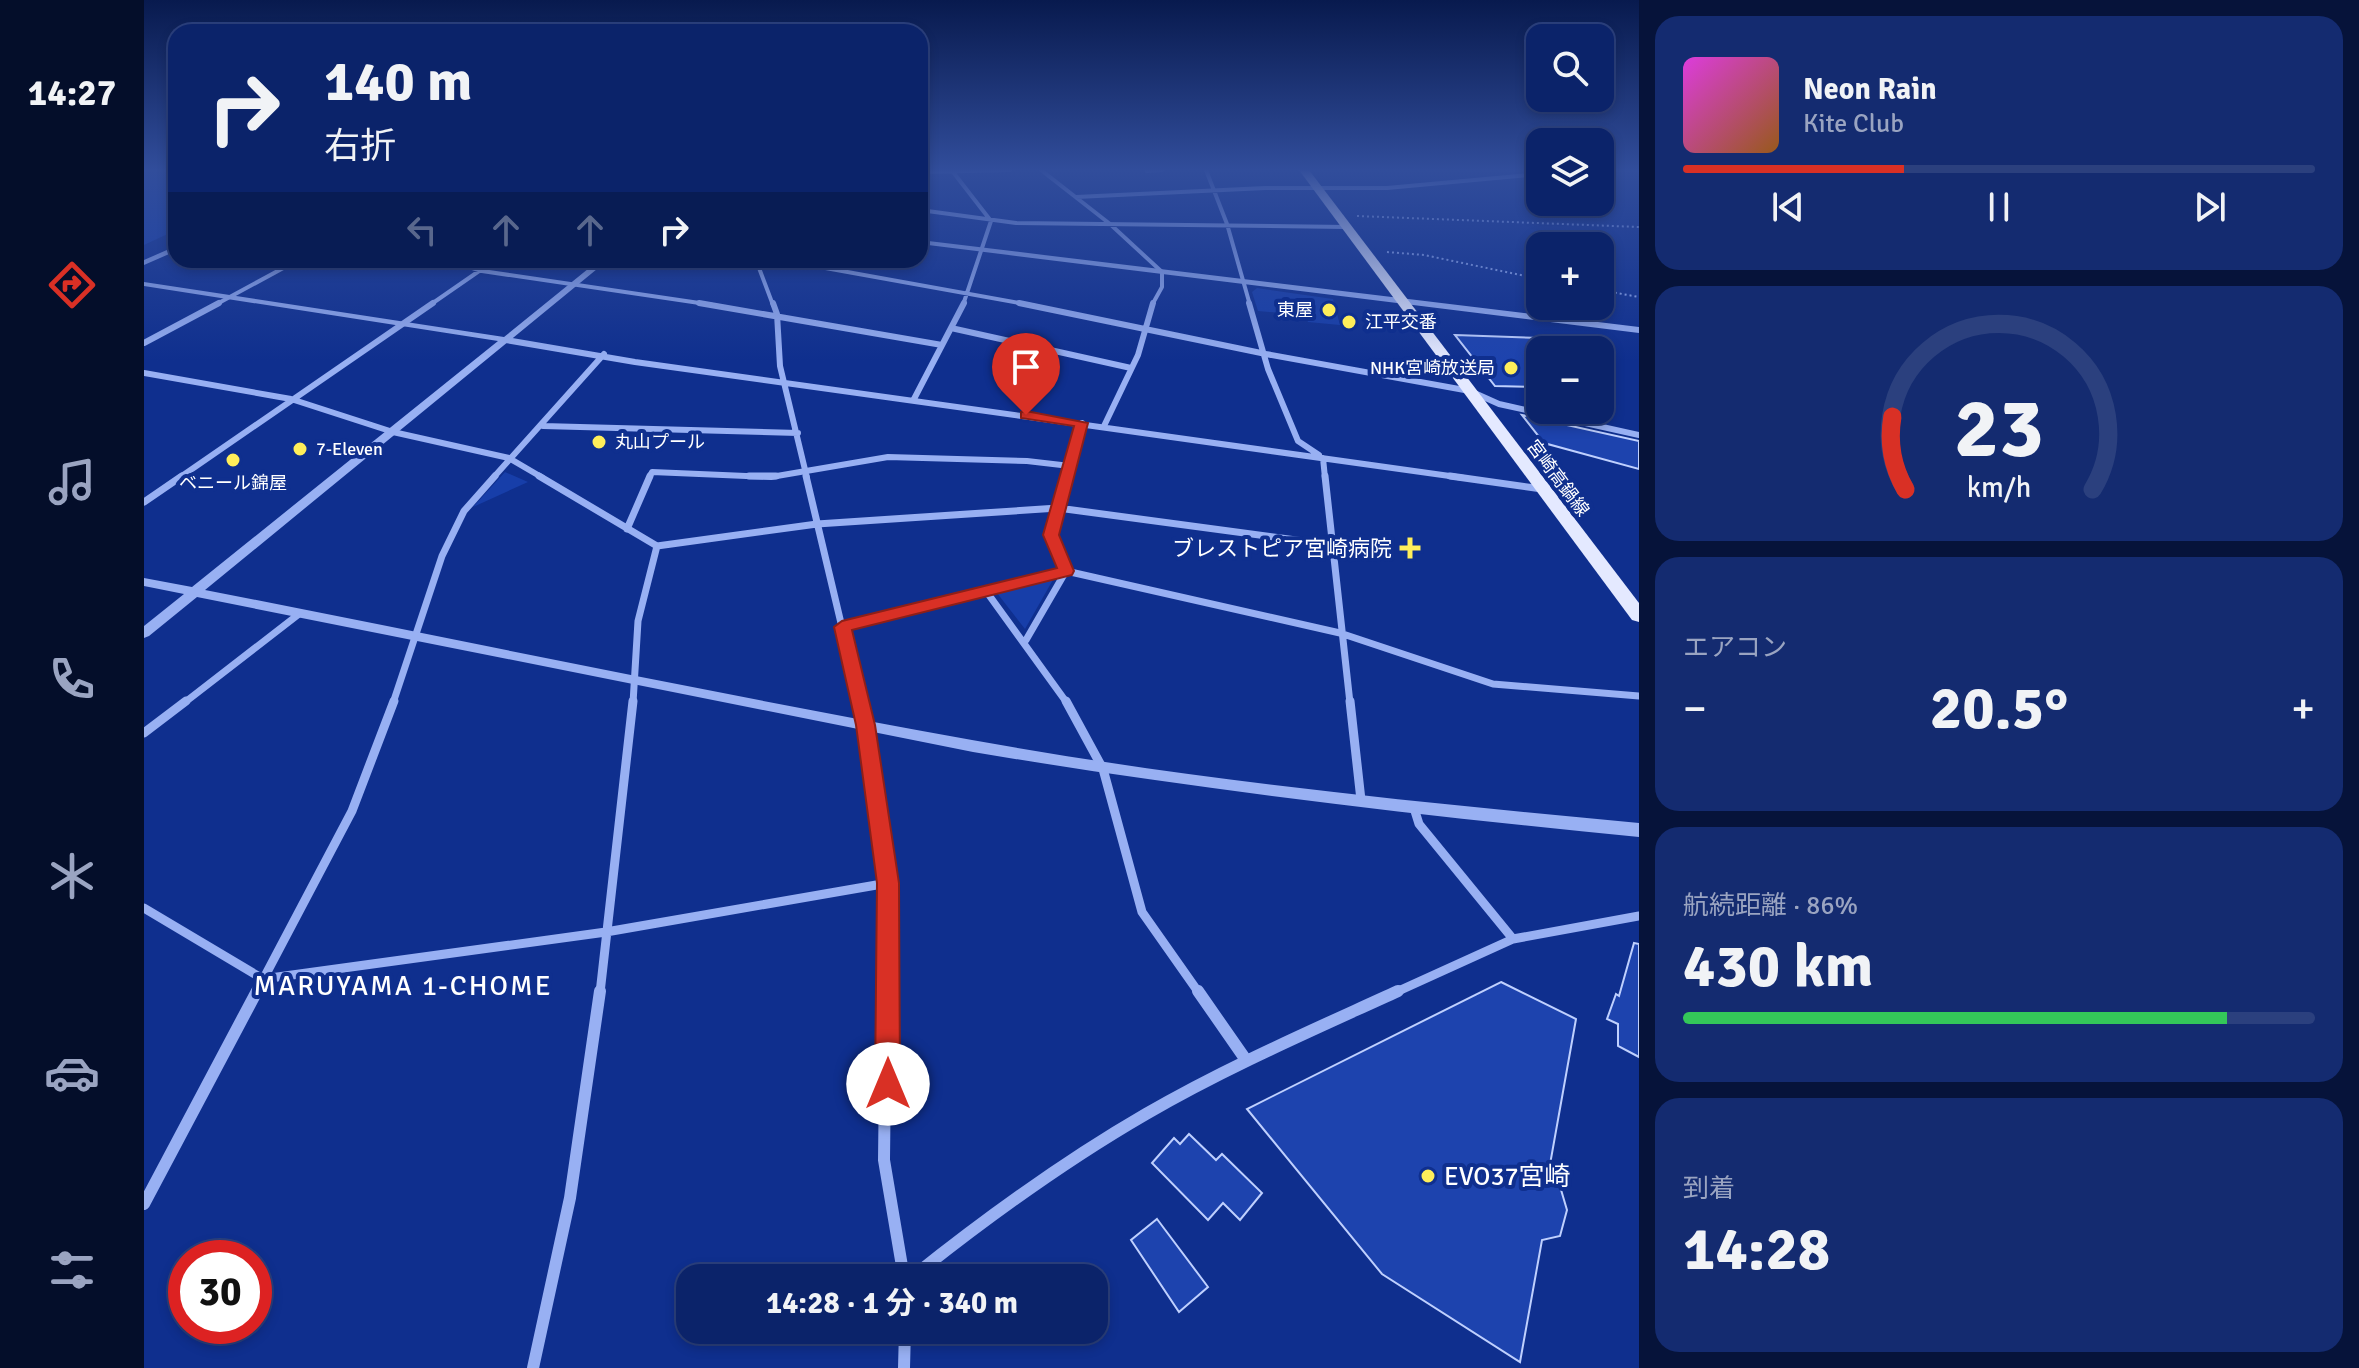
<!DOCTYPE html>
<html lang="ja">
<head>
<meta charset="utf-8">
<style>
  body { margin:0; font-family:Signika,"Noto Sans JP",sans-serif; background:#142b70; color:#f1f3f6; height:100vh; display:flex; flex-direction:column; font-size:30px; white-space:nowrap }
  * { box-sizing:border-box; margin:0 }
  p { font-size:26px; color:#9aa4c1 }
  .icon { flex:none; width:44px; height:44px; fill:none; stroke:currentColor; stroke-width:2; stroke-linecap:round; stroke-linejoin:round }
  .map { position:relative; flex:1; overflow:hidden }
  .sheet { display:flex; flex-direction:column; gap:16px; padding:16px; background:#06133a; width:720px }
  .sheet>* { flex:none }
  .guide { position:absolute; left:24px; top:24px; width:760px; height:244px; border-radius:24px; box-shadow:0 4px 12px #0003,0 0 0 2px #2b407e; background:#0b236a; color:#f1f3f6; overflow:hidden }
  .fabs { position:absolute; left:1382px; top:24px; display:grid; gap:16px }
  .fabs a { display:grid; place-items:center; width:88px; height:88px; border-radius:16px; background:#0b236a; box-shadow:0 4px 12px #0003,0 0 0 2px #2b407e; font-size:40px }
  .speed { position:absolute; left:24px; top:1240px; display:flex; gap:16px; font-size:40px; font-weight:700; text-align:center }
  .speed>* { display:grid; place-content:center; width:104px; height:104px; border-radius:50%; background:#0b236a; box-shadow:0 4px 12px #0003,0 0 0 2px #2b407e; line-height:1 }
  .speed .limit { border:12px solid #d22; background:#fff; color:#111 }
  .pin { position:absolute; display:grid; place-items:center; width:68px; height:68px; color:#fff; margin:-82px -34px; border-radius:50% 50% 50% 0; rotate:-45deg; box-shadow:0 0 8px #0007 }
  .pin .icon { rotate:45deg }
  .me { position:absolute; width:88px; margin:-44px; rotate:0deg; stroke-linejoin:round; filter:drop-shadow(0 0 6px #0008) }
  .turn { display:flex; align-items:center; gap:28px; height:168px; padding:0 24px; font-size:36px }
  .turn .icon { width:104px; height:104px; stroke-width:2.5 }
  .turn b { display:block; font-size:56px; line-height:68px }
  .lanes { display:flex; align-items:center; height:76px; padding:0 24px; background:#0003; justify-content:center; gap:40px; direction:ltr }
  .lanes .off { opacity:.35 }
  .big { font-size:60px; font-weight:700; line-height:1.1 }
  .sheet .card { flex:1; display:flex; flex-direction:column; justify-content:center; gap:12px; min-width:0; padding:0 28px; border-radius:24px; background:#142b70 }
  .sheet .dial { align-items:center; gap:0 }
  .dial svg { height:208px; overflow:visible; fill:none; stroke:#2b407e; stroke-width:7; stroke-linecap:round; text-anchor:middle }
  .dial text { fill:#f1f3f6; stroke:none }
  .song { display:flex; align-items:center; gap:24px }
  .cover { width:96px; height:96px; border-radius:12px; background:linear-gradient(135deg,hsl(300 70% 55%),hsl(30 70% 35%)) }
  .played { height:8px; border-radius:4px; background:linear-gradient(90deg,#d93025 35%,#2b407e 35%) }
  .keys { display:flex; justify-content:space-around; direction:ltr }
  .heat { display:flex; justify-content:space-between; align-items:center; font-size:44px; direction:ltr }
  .charge { height:12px; border-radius:6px; background:linear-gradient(90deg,#34c759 86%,#2b407e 0) }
  .trip { position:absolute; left:532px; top:1264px; width:432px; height:80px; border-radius:24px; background:#0b236a; box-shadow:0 4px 12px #0003,0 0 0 2px #2b407e; font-weight:700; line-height:80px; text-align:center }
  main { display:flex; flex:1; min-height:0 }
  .menu { display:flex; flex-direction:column; width:144px; justify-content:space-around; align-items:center; background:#040e2a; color:#9aa4c1 }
  .menu .icon { width:56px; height:56px }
  .menu .selected { color:#d93025 }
  .menu b { font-size:36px; color:#f1f3f6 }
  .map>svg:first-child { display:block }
</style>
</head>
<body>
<main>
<nav class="menu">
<b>14:27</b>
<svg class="icon selected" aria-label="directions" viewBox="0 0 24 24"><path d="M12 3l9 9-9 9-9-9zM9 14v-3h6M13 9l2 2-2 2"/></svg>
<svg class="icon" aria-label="music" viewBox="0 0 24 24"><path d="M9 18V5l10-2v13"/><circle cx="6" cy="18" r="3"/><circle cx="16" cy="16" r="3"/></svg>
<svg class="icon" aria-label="phone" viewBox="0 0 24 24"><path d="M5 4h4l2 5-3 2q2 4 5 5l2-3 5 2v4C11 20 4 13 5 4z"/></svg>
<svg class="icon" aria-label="climate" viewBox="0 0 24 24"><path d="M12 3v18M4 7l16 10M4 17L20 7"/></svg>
<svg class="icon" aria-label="car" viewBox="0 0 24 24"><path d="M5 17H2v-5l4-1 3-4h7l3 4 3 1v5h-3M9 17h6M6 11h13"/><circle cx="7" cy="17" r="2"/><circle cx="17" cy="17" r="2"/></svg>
<svg class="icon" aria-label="filters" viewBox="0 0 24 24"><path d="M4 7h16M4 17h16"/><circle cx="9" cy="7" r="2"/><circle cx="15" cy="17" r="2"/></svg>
</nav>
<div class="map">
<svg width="1495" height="1368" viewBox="0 0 1495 1368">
  <rect width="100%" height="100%" fill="#0f2f8e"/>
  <path fill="#173ea9" d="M0,170H32V230L0,245Z
    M1113,288L1189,299L1196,325L1164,322L1161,315L1114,311L1108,292Z
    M361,472L384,482L329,507Z
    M910,578L881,629L853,593Z"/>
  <path fill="#1d43ae" stroke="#bfd0fe" stroke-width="2" d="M1311,335L1396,338V387L1351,386Z
    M1378,415L1495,441V469L1400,443Z
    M1490,943L1495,944V1057L1474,1046V1024L1463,1019L1472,994L1475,996Z
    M1357,982L1432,1019L1405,1170L1415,1183L1423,1210L1416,1236L1398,1240L1376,1362L1238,1274L1103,1109Z
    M1045,1134L1072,1160L1078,1154L1118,1193L1096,1220L1079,1203L1064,1220L1008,1163L1030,1138L1036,1144Z
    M1013,1219L1064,1287L1035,1312L987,1240Z"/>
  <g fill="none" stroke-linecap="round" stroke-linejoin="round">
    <path stroke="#98b0f3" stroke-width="2" stroke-dasharray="2 3" stroke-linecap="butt" d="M1213,216L1495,227
      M1243,252L1280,255L1396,279
      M1456,290L1495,297"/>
    <path stroke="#98b0f3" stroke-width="4" d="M897,170L966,224L1018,272V287L1008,305
      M1062,170L1083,224L1106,305
      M1003,171L1018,170
      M776,172L866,170
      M809,172L847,221L819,305
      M932,197L1121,188H1243L1396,174
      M776,210L872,223L1203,227
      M302,260L338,271L569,305
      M612,260L629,305
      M637,260L886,305
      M71,305L154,260
      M286,305L351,260"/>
    <path stroke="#98b0f3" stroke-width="6" d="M555,303L798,345
      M629,303L633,314L636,366L663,478
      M875,303L1122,354L1326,391L1355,404L1495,435
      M1105,303L1124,369L1154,441L1175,455
      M807,328L987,368
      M362,340L491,362L1320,478
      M0,343L75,303
      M0,373L147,399L249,432L365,458L399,478
      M770,399L820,303
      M399,426L654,433
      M960,426L994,355L1009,303
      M1179,458L1181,478
      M35,478L289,303
      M349,478L460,354
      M505,478L508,472L627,477L744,457L883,461L926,466
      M923,478L938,423"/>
    <path stroke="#98b0f3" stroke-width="7" d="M395,476L513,546L673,524L914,508L1190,545
      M605,476H632
      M662,476L716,703
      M1181,476L1206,703
      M1306,476L1398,489
      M0,502L38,476
      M483,529L506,476
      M922,571L907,535L923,476
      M842,591L923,703
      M698,627L922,571L1196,633L1349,684L1495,696
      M882,640L922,571
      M40,703L155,614
      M249,703L298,556L320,511L351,476
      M489,703L494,621L513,546"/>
    <path stroke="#98b0f3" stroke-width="9" d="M715,701L744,883L742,993
      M922,701L959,769L998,912L1055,993
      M1206,701L1217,800
      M0,733L42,701
      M1270,808L1275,824L1369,939
      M0,908L119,979L462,932L744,883
      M112,993L208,811L250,701
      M456,993L489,701
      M1250,993L1369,939L1495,916"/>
    <path stroke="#98b0f3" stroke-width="12" d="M742,991L740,1160L760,1278
      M1054,991L1102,1060
      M0,1204L113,991
      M767,1278C842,1218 919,1162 1002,1114C1083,1067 1169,1030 1254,991
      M389,1368L426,1198L456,991
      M760,1368L761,1330"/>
    <path fill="#98b0f3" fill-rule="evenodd" d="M776,240L1495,327V333L776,244Z
      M32,246V251L0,265V260Z
      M455,260H464L61,590C317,640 572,694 828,740C1049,780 1272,802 1495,823V837C1272,815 1050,789 829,752L53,597L5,636L0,638V626L40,594L0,586V578L48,587L354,341L0,286V282L360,337Z"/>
    <path fill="#e4e9ff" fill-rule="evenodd" d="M1155,170H1165L1495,603V622L1488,620Z"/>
  </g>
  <linearGradient id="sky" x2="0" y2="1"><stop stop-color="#081a4e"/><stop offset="0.47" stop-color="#314d9b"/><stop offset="1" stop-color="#314d9b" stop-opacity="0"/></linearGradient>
  <rect width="1495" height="361" fill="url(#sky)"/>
  <path fill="#d93025" stroke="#8d1f18" stroke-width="2" d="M882,411L944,423L915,535L930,571L928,575L708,630L731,725L755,883L756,1084L753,1093L744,1097L735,1093L731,1084L733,883L712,725L690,627L698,621L913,568L899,535L930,426L877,418V412Z"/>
  <g fill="#ffee5a" stroke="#0f2f8e" stroke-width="3">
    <circle cx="1185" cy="310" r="8"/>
    <circle cx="1205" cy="322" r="8"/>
    <circle cx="1367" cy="368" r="8"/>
    <circle cx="455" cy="442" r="8"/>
    <circle cx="156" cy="449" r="8"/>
    <circle cx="89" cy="460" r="8"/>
    <path d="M1262 536h8v8h8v8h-8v8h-8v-8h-8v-8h8z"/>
    <circle cx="1284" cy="1176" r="8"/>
  </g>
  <g text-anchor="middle" stroke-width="8" stroke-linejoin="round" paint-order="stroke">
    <g font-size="18" fill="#fff" stroke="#0f2f8e" text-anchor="start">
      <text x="1169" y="316" text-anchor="end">東屋</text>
      <text x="1221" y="328">江平交番</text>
      <text x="1351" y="374" text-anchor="end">NHK宮崎放送局</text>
      <text x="471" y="448">丸山プール</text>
      <text x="172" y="455">7-Eleven</text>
      <text x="89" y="489" text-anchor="middle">ベニール錦屋</text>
    </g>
    <g font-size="18" fill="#fff" stroke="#0f2f8e">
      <text transform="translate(1414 478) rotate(53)" y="6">宮崎高鍋線</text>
    </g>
    <g font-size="22" fill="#fff" stroke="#0f2f8e" text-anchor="end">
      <text x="1248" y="556">ブレストピア宮崎病院</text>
    </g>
    <g font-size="26" fill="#fff" stroke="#0f2f8e" text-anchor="start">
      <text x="1300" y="1185">EVO37宮崎</text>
    </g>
    <g font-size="28" letter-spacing="2" fill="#fff" stroke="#0f2f8e">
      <text x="259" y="995">MARUYAMA 1-CHOME</text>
    </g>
  </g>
</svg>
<div class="fabs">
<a><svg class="icon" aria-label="search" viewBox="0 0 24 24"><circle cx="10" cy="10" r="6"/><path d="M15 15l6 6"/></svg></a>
<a><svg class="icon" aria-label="layers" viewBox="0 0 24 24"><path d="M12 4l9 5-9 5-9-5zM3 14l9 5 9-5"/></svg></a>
<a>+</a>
<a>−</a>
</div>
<div class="speed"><div class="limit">30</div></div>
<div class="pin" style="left:882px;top:415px;background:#d93025"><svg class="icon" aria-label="arrive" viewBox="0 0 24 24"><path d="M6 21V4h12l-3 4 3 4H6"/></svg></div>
<svg class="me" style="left:744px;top:1084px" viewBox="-20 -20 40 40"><circle r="19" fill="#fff"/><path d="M0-13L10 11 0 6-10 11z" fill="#d93025"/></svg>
<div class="trip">14:28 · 1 分 · 340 m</div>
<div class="guide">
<div class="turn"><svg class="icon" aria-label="right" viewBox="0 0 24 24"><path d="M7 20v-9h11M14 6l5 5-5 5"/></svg><div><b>140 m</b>右折</div></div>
<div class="lanes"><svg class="icon off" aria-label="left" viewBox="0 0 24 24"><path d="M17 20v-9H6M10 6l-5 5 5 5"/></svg><svg class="icon off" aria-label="ahead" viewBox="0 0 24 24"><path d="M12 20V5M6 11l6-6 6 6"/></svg><svg class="icon off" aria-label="ahead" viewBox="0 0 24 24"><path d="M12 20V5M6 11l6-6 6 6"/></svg><svg class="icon" aria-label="right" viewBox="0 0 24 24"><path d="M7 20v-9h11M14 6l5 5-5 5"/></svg></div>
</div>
</div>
<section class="sheet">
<div class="card">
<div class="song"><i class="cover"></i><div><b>Neon Rain</b><p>Kite Club</p></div></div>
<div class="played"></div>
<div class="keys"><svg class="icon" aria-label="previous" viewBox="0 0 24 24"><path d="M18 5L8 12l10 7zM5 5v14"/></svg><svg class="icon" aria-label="pause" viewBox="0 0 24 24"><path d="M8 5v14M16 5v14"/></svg><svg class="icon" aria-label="next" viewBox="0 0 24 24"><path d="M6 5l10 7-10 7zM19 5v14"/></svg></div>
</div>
<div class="card dial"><svg viewBox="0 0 100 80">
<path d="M14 69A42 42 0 1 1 86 69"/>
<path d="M14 69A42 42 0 0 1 9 41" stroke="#d93025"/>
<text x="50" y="56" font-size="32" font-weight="700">23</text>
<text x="50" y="72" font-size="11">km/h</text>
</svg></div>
<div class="card"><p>エアコン</p>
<div class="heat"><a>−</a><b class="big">20.5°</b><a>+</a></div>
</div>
<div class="card"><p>航続距離 · 86%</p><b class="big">430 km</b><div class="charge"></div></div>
<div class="card"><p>到着</p><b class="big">14:28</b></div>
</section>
</main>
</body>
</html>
